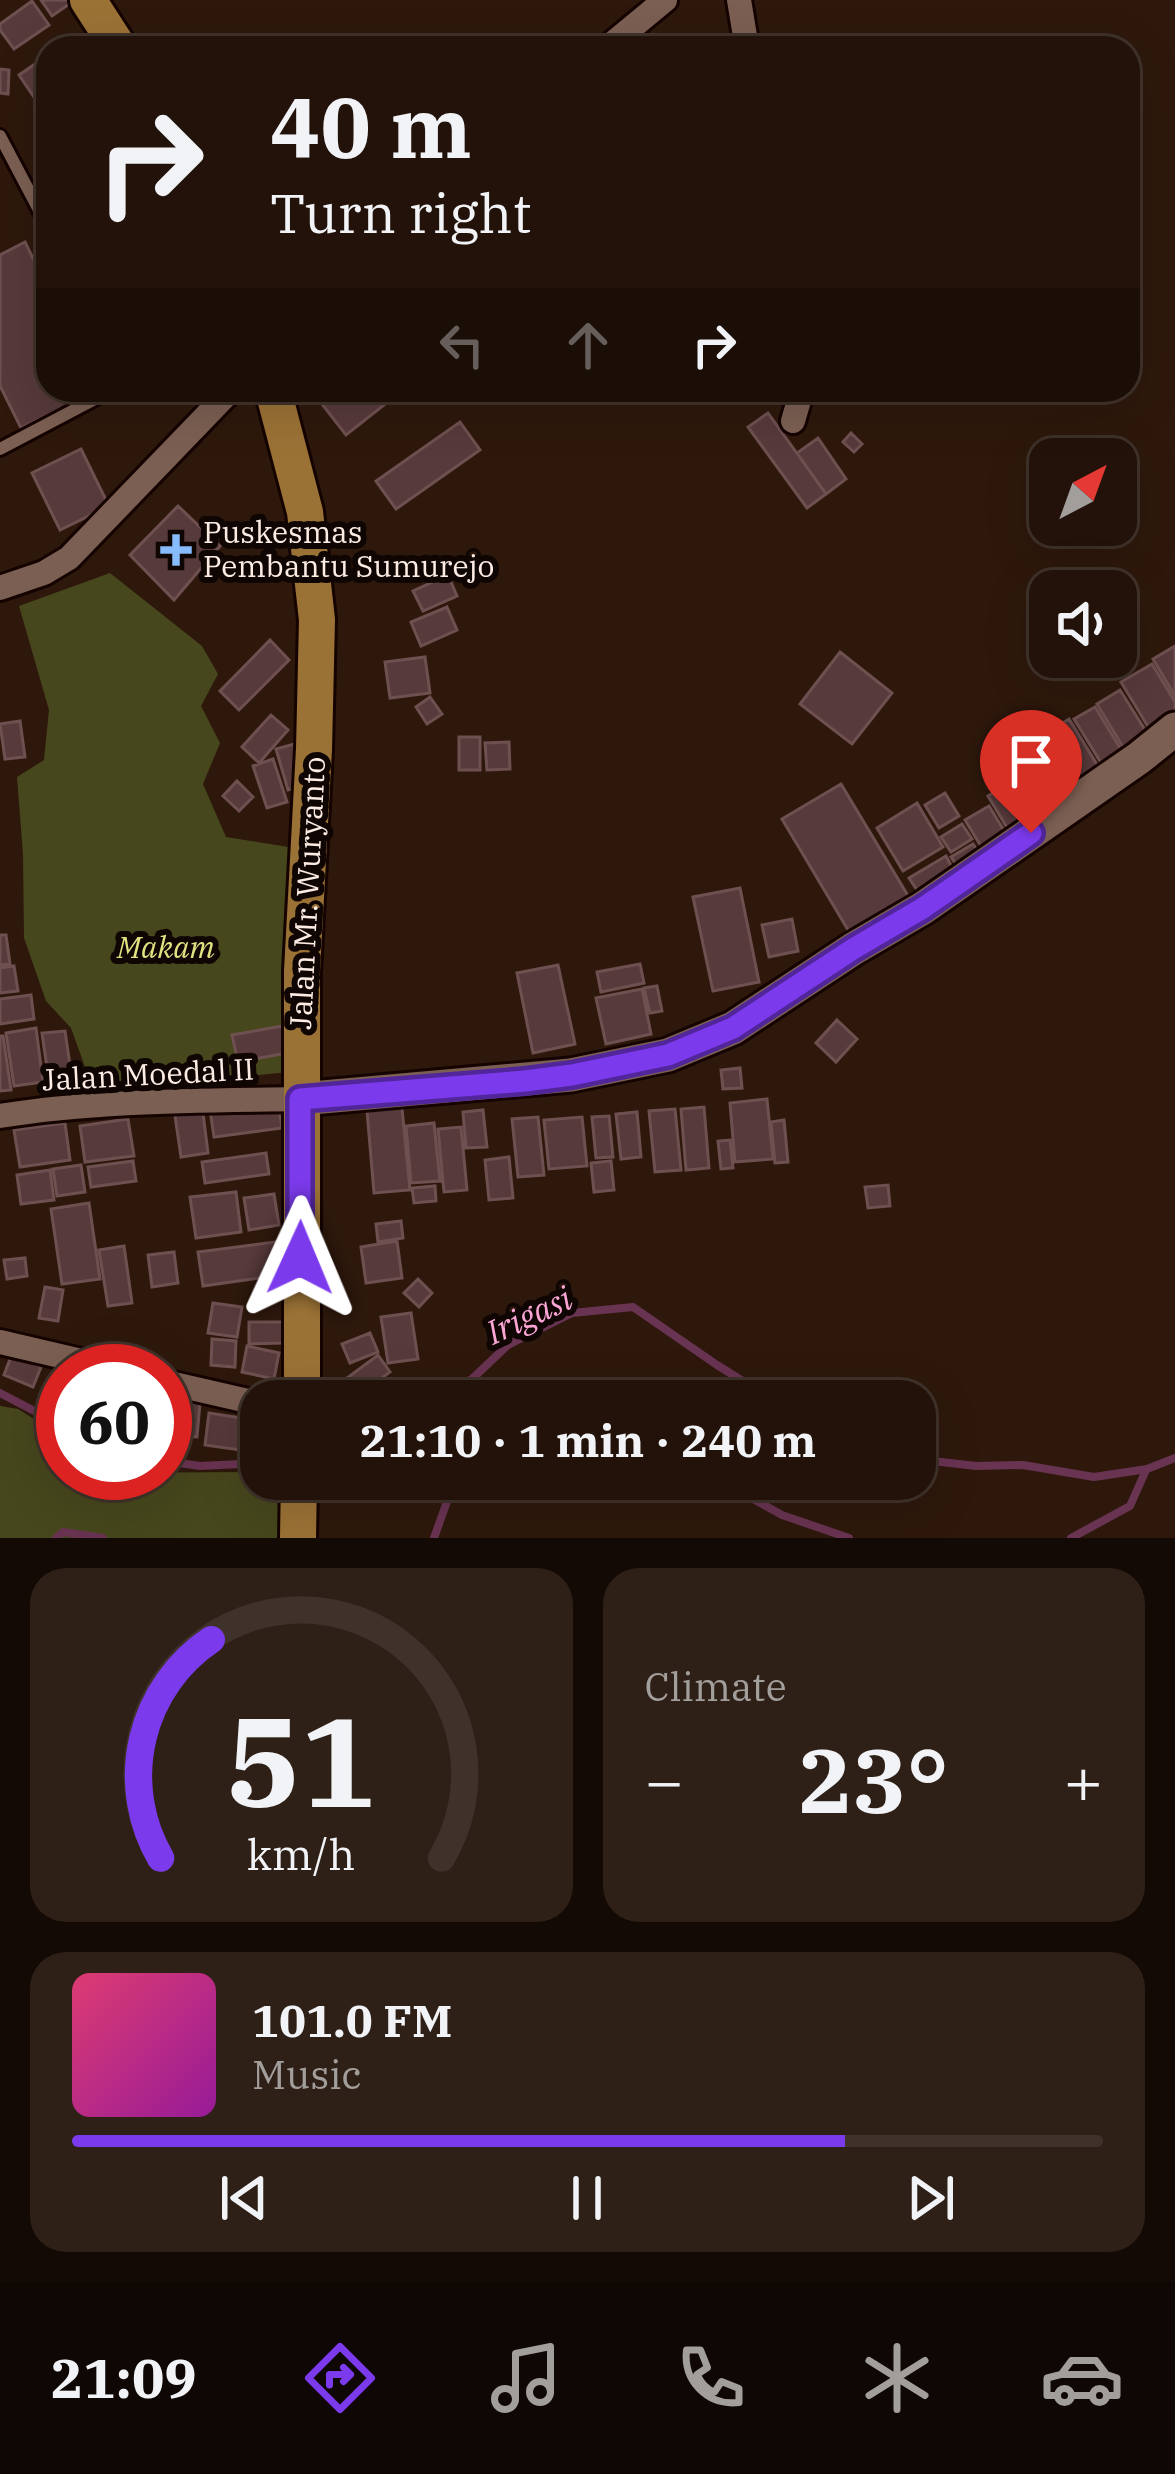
<!DOCTYPE html>
<html lang="en">
<head>
<meta charset="utf-8">
<style>
  body { margin:0; font-family:"IBM Plex Serif",serif; background:#2e2017; color:#f1f3f6; height:100vh; display:flex; flex-direction:column; font-size:45px; white-space:nowrap }
  * { box-sizing:border-box; margin:0 }
  p { font-size:39px; color:#a29e9c }
  .icon { flex:none; width:66px; height:66px; fill:none; stroke:currentColor; stroke-width:2; stroke-linecap:round; stroke-linejoin:round }
  .map { position:relative; height:1538px; overflow:hidden }
  .side { display:flex; flex-direction:column; gap:30px; padding:30px; background:#130a05; flex:1 }
  .side>* { flex:none }
  .guide { position:absolute; left:36px; top:36px; width:1104px; height:366px; border-radius:36px; box-shadow:0 12px 48px #0002,0 0 0 3px #3f322a; background:#221209; color:#f1f3f6; overflow:hidden }
  .needle { width:78px; rotate:41deg }
  .fabs { position:absolute; left:1029px; top:438px; display:grid; gap:24px }
  .fabs a { display:grid; place-items:center; width:108px; height:108px; border-radius:24px; background:#221209; box-shadow:0 12px 48px #0002,0 0 0 3px #3f322a; font-size:60px }
  .speed { position:absolute; left:36px; top:1344px; display:flex; gap:24px; font-size:60px; font-weight:700; text-align:center }
  .speed>* { display:grid; place-content:center; width:156px; height:156px; border-radius:50%; background:#221209; box-shadow:0 12px 48px #0002,0 0 0 3px #3f322a; line-height:1 }
  .speed .limit { border:18px solid #d22; background:#fff; color:#111 }
  .pin { position:absolute; display:grid; place-items:center; width:102px; height:102px; color:#fff; margin:-123px -51px; border-radius:50% 50% 50% 0; rotate:-45deg; box-shadow:0 0 12px #0007 }
  .pin .icon { rotate:45deg }
  .me { position:absolute; width:132px; margin:-66px; rotate:1deg; stroke-linejoin:round; filter:drop-shadow(0 0 9px #0008) }
  .turn { display:flex; align-items:center; gap:42px; height:252px; padding:0 36px; font-size:54px }
  .turn .icon { width:156px; height:156px; stroke-width:2.5 }
  .turn b { display:block; font-size:84px; line-height:102px }
  .lanes { display:flex; align-items:center; height:114px; padding:0 36px; background:#0003; justify-content:center; gap:60px; direction:ltr }
  .lanes .off { opacity:.35 }
  .big { font-size:90px; font-weight:800; line-height:1.1 }
  .side .card { flex:1; display:flex; flex-direction:column; justify-content:center; gap:18px; min-width:0; padding:0 42px; border-radius:36px; background:#2e2017 }
  .side .dial { align-items:center; gap:0 }
  .dial svg { height:312px; overflow:visible; fill:none; stroke:#3f322a; stroke-width:7; stroke-linecap:round; text-anchor:middle }
  .dial text { fill:#f1f3f6; stroke:none }
  .song { display:flex; align-items:center; gap:36px }
  .cover { width:144px; height:144px; border-radius:18px; background:linear-gradient(135deg,hsl(340 70% 55%),hsl(300 70% 35%)) }
  .played { height:12px; border-radius:6px; background:linear-gradient(90deg,#7c3aed 75%,#3f322a 75%) }
  .keys { display:flex; justify-content:space-around; direction:ltr }
  .heat { display:flex; justify-content:space-between; align-items:center; font-size:66px; direction:ltr }
  .side .tiles { flex:1; display:grid; gap:30px; grid-template-columns:1fr 1fr }
  .card:last-child { grid-column:span 2 }
  .trip { position:absolute; left:240px; top:1380px; width:696px; height:120px; border-radius:36px; background:#221209; box-shadow:0 12px 48px #0002,0 0 0 3px #3f322a; font-weight:800; line-height:120px; text-align:center }
  .dock { display:flex; height:192px; justify-content:space-around; align-items:center; background:#0e0704; color:#a29e9c }
  .dock .icon { width:84px; height:84px }
  .dock .current { color:#7c3aed }
  .dock b { font-size:54px; color:#f1f3f6 }
  .map>svg:first-child { display:block }
</style>
</head>
<body>
<div class="map">
<svg width="1175" height="1538" viewBox="0 0 1175 1538">
  <rect width="100%" height="100%" fill="#2e180c"/>
  <path fill="#47471d" d="M110,573L202,646L218,674L201,706L220,743L203,784L226,837L295,848L288,1072L94,1092L71,1028L46,1001L24,938L23,854L17,777L44,760L49,710L19,606Z
    M0,1406L18,1409L63,1437V1473L261,1472V1479H281L286,1538H0Z"/>
  <g fill="none" stroke-linecap="round" stroke-linejoin="round">
    <path stroke="#693352" stroke-width="8" d="M0,1393L63,1426
      M432,1401L472,1379L508,1345L572,1313L633,1307L717,1365L775,1401
      M915,1459L976,1466L1023,1465L1094,1477L1147,1469L1175,1458
      M165,1461L200,1466L261,1463
      M717,1479L782,1515L849,1538
      M56,1538L63,1532L103,1538
      M434,1538L455,1479
      M1071,1538L1130,1506L1146,1470"/>
  </g>
  <path fill="#573a3b" stroke="#6f5051" stroke-width="3" d="M41,0H75L52,16Z
    M32,1L49,25L14,49L0,30V24Z
    M48,55V109L44,112L19,75Z
    M0,69L9,70L8,94L0,93Z
    M25,242L48,289V390H98L21,428L0,386V255Z
    M311,390H403L346,435Z
    M768,413L826,494L807,508L748,427Z
    M460,422L480,450L396,509L376,481Z
    M851,433L862,444L854,452L843,442Z
    M818,438L846,479L826,494L797,453Z
    M81,449L109,506L60,530L32,473Z
    M178,506L220,546L174,600L130,555Z
    M448,575L457,596L423,611L413,591Z
    M447,607L457,630L421,646L411,622Z
    M270,640L289,660L239,710L220,691Z
    M1175,646V696L1153,659Z
    M840,652L892,693L852,744L800,704Z
    M425,657L430,693L390,698L385,662Z
    M1152,664L1175,702V715L1150,730L1121,682Z
    M1120,690L1147,733L1123,747L1097,704Z
    M430,697L442,714L427,724L416,707Z
    M1095,707L1123,753L1103,766L1074,719Z
    M271,715L288,730L259,763L242,747Z
    M1069,719L1101,771L1065,793L1034,740Z
    M20,721L25,757L5,759L0,724Z
    M459,737H480V770H459Z
    M509,742L510,769L487,770L485,743Z
    M294,744L306,785L288,790L276,749Z
    M1036,758L1063,803L1036,819L1009,774Z
    M273,759L287,802L267,808L253,766Z
    M237,781L253,797L239,811L223,796Z
    M1009,783L1030,819L1009,831L988,796Z
    M841,784L910,899L851,935L782,819Z
    M945,793L959,816L939,828L925,805Z
    M917,803L943,847L903,871L877,828Z
    M989,806L1011,842L987,856L965,820Z
    M962,824L972,839L951,852L941,837Z
    M973,844L981,856L959,869L951,857Z
    M946,856L956,875L921,896L909,878Z
    M740,888L759,982L713,991L693,897Z
    M792,919L798,951L769,957L762,925Z
    M0,935H6L10,964L0,965Z
    M640,964L644,983L601,992L597,972Z
    M558,965L575,1044L533,1053L517,973Z
    M14,966L18,991L0,993V968Z
    M657,986L662,1011L650,1013L644,988Z
    M642,989L651,1034L606,1044L596,998Z
    M31,995L34,1019L0,1024V999Z
    M837,1020L857,1039L836,1062L816,1043Z
    M282,1026L287,1053L238,1062L232,1035Z
    M36,1028L43,1082L14,1086L6,1033Z
    M65,1031L72,1079L49,1082L42,1033Z
    M0,1036H3L11,1090L0,1091Z
    M740,1068L742,1088L723,1089L721,1070Z
    M767,1099L773,1159L735,1162L730,1103Z
    M278,1100L282,1128L214,1137L210,1110Z
    M202,1105L208,1153L181,1157L174,1109Z
    M704,1107L709,1168L686,1170L681,1109Z
    M402,1108L410,1190L374,1193L367,1111Z
    M675,1109L681,1170L655,1172L649,1111Z
    M483,1110L487,1147L466,1148L463,1112Z
    M637,1112L641,1157L621,1159L616,1114Z
    M609,1116L613,1157L596,1158L592,1117Z
    M538,1117L544,1175L518,1177L512,1119Z
    M582,1117L587,1166L549,1169L544,1120Z
    M128,1119L134,1156L85,1162L80,1126Z
    M784,1120L788,1162L775,1163L771,1122Z
    M65,1123L70,1160L20,1167L14,1130Z
    M434,1123L440,1181L411,1183L406,1126Z
    M461,1127L467,1190L444,1192L438,1129Z
    M730,1140L733,1168L721,1169L718,1141Z
    M266,1153L269,1174L205,1183L202,1162Z
    M509,1157L513,1198L489,1200L485,1160Z
    M133,1161L136,1181L91,1187L88,1167Z
    M611,1161L614,1190L594,1192L591,1163Z
    M81,1165L85,1192L57,1196L53,1169Z
    M50,1170L54,1200L21,1204L17,1175Z
    M888,1185L890,1206L868,1208L865,1187Z
    M435,1186L436,1201L414,1203L412,1188Z
    M236,1192L241,1232L196,1238L190,1197Z
    M274,1194L279,1225L249,1230L244,1198Z
    M89,1203L100,1279L62,1284L51,1209Z
    M401,1221L403,1238L378,1242L376,1224Z
    M283,1241L287,1274L203,1286L198,1252Z
    M397,1241L402,1278L366,1283L361,1247Z
    M124,1246L132,1303L108,1306L99,1250Z
    M174,1252L178,1283L152,1287L148,1255Z
    M25,1258L27,1276L7,1279L4,1260Z
    M418,1279L432,1293L419,1307L404,1293Z
    M45,1287L63,1290L58,1321L39,1318Z
    M213,1303L242,1307L237,1337L208,1333Z
    M411,1313L418,1359L388,1363L381,1317Z
    M249,1322H283V1343L249,1344Z
    M370,1333L378,1352L350,1363L342,1344Z
    M212,1339L236,1341L235,1367L211,1365Z
    M247,1346L279,1353L274,1379L242,1372Z
    M12,1354L41,1367L33,1387L4,1375Z
    M378,1355L390,1372L356,1397L343,1381Z
    M62,1371L63,1372V1409L46,1398Z
    M165,1400L200,1403L197,1437L165,1435Z
    M209,1413L261,1421V1453L205,1445Z"/>
  <g fill="none" stroke-linecap="round" stroke-linejoin="round">
    <g stroke="#150300" stroke-width="18">
      <path id="lane" d="M0,136L48,227
        M0,449L112,390"/>
    </g>
    <g stroke="#150300" stroke-width="30">
      <path id="street" d="M739,0L747,48
        M607,48L665,0
        M793,421L802,390
        M0,588L44,573L69,558L231,390
        M0,1116C99,1100 200,1101 300,1099
        M0,1342L124,1371
        M165,1382L261,1404"/>
    </g>
    <g stroke="#150300" stroke-width="39">
      <path id="secondary" d="M300,1099L571,1075L668,1055L733,1028L853,949L923,908L1139,758L1175,729"/>
    </g>
    <g stroke="#150300" stroke-width="42">
      <path id="primary" d="M88,0L119,48
        M273,390L305,512L317,620L314,749L302,971V1401
        M298,1538L299,1479"/>
    </g>
    <use href="#lane" stroke="#7b5f52" stroke-width="12"/>
    <use href="#street" stroke="#7b5f52" stroke-width="24"/>
    <use href="#secondary" stroke="#7b5f52" stroke-width="33"/>
    <use href="#primary" stroke="#9b7236" stroke-width="36"/>
  </g>
  <g fill="none" stroke-linecap="round" stroke-linejoin="round">
    <g stroke="#51269a" stroke-width="30">
      <path id="route" d="M300,1258V1099L525,1081L572,1075L668,1055L733,1028L853,949L923,908L1031,833"/>
    </g>
    <use href="#route" stroke="#7c3aed" stroke-width="21"/>
  </g>
  <path fill="#87bbfb" stroke="#0f0603" stroke-width="4.5" d="M170 532h12v12h12v12h-12v12h-12v-12h-12v-12h12z"/>
  <g text-anchor="middle" stroke-width="12" stroke-linejoin="round" paint-order="stroke">
    <g font-size="30" fill="#fdece4" stroke="#0f0603" text-anchor="start">
      <text x="203" y="543">Puskesmas<tspan x="203" dy="34">Pembantu Sumurejo</tspan></text>
    </g>
    <g font-size="30" fill="#fdece4" stroke="#0f0603">
      <text transform="translate(308 893) rotate(-87)" y="10">Jalan Mr. Wuryanto</text>
      <text transform="translate(148 1075) rotate(-3)" y="10">Jalan Moedal II</text>
    </g>
    <g font-size="30" font-style="italic" fill="#e2e283" stroke="#0f0603">
      <text x="166" y="958">Makam</text>
    </g>
    <g font-size="33" font-style="italic" fill="#fba5d4" stroke="#0f0603">
      <text transform="translate(529 1315) rotate(-25)" y="12">Irigasi</text>
    </g>
  </g>
</svg>
<div class="fabs">
<a><svg class="needle" viewBox="-14 -14 28 28"><path d="M0-13l5 13h-10z" fill="#e53935"/><path d="M0 13l5-13h-10z" fill="#a29e9c"/></svg></a>
<a><svg class="icon" aria-label="sound" viewBox="0 0 24 24"><path d="M4 9h4l5-4v14l-5-4H4zM17 9q2 3 0 6"/></svg></a>
</div>
<div class="speed"><div class="limit">60</div></div>
<div class="pin" style="left:1031px;top:833px;background:#d93025"><svg class="icon" aria-label="arrive" viewBox="0 0 24 24"><path d="M6 21V4h12l-3 4 3 4H6"/></svg></div>
<svg class="me" style="left:300px;top:1258px" viewBox="-20 -20 40 40"><path d="M0-17L14 15 0 8-14 15z" fill="#7c3aed" stroke="#fff" stroke-width="4"/></svg>
<div class="trip">21:10 · 1 min · 240 m</div>
<div class="guide">
<div class="turn"><svg class="icon" aria-label="right" viewBox="0 0 24 24"><path d="M7 20v-9h11M14 6l5 5-5 5"/></svg><div><b>40 m</b>Turn right</div></div>
<div class="lanes"><svg class="icon off" aria-label="left" viewBox="0 0 24 24"><path d="M17 20v-9H6M10 6l-5 5 5 5"/></svg><svg class="icon off" aria-label="ahead" viewBox="0 0 24 24"><path d="M12 20V5M6 11l6-6 6 6"/></svg><svg class="icon" aria-label="right" viewBox="0 0 24 24"><path d="M7 20v-9h11M14 6l5 5-5 5"/></svg></div>
</div>
</div>
<section class="side">
<div class="tiles">
<div class="card dial"><svg viewBox="0 0 100 80">
<path d="M14 69A42 42 0 1 1 86 69"/>
<path d="M14 69A42 42 0 0 1 27 13" stroke="#7c3aed"/>
<text x="50" y="56" font-size="32" font-weight="700">51</text>
<text x="50" y="72" font-size="11">km/h</text>
</svg></div>
<div class="card"><p>Climate</p>
<div class="heat"><a>−</a><b class="big">23°</b><a>+</a></div>
</div>
<div class="card">
<div class="song"><i class="cover"></i><div><b>101.0 FM</b><p>Music</p></div></div>
<div class="played"></div>
<div class="keys"><svg class="icon" aria-label="previous" viewBox="0 0 24 24"><path d="M18 5L8 12l10 7zM5 5v14"/></svg><svg class="icon" aria-label="pause" viewBox="0 0 24 24"><path d="M8 5v14M16 5v14"/></svg><svg class="icon" aria-label="next" viewBox="0 0 24 24"><path d="M6 5l10 7-10 7zM19 5v14"/></svg></div>
</div>
</div>
</section>
<nav class="dock">
<b>21:09</b>
<svg class="icon current" aria-label="directions" viewBox="0 0 24 24"><path d="M12 3l9 9-9 9-9-9zM9 14v-3h6M13 9l2 2-2 2"/></svg>
<svg class="icon" aria-label="music" viewBox="0 0 24 24"><path d="M9 18V5l10-2v13"/><circle cx="6" cy="18" r="3"/><circle cx="16" cy="16" r="3"/></svg>
<svg class="icon" aria-label="phone" viewBox="0 0 24 24"><path d="M5 4h4l2 5-3 2q2 4 5 5l2-3 5 2v4C11 20 4 13 5 4z"/></svg>
<svg class="icon" aria-label="climate" viewBox="0 0 24 24"><path d="M12 3v18M4 7l16 10M4 17L20 7"/></svg>
<svg class="icon" aria-label="car" viewBox="0 0 24 24"><path d="M5 17H2v-5l4-1 3-4h7l3 4 3 1v5h-3M9 17h6M6 11h13"/><circle cx="7" cy="17" r="2"/><circle cx="17" cy="17" r="2"/></svg>
</nav>
</body>
</html>
